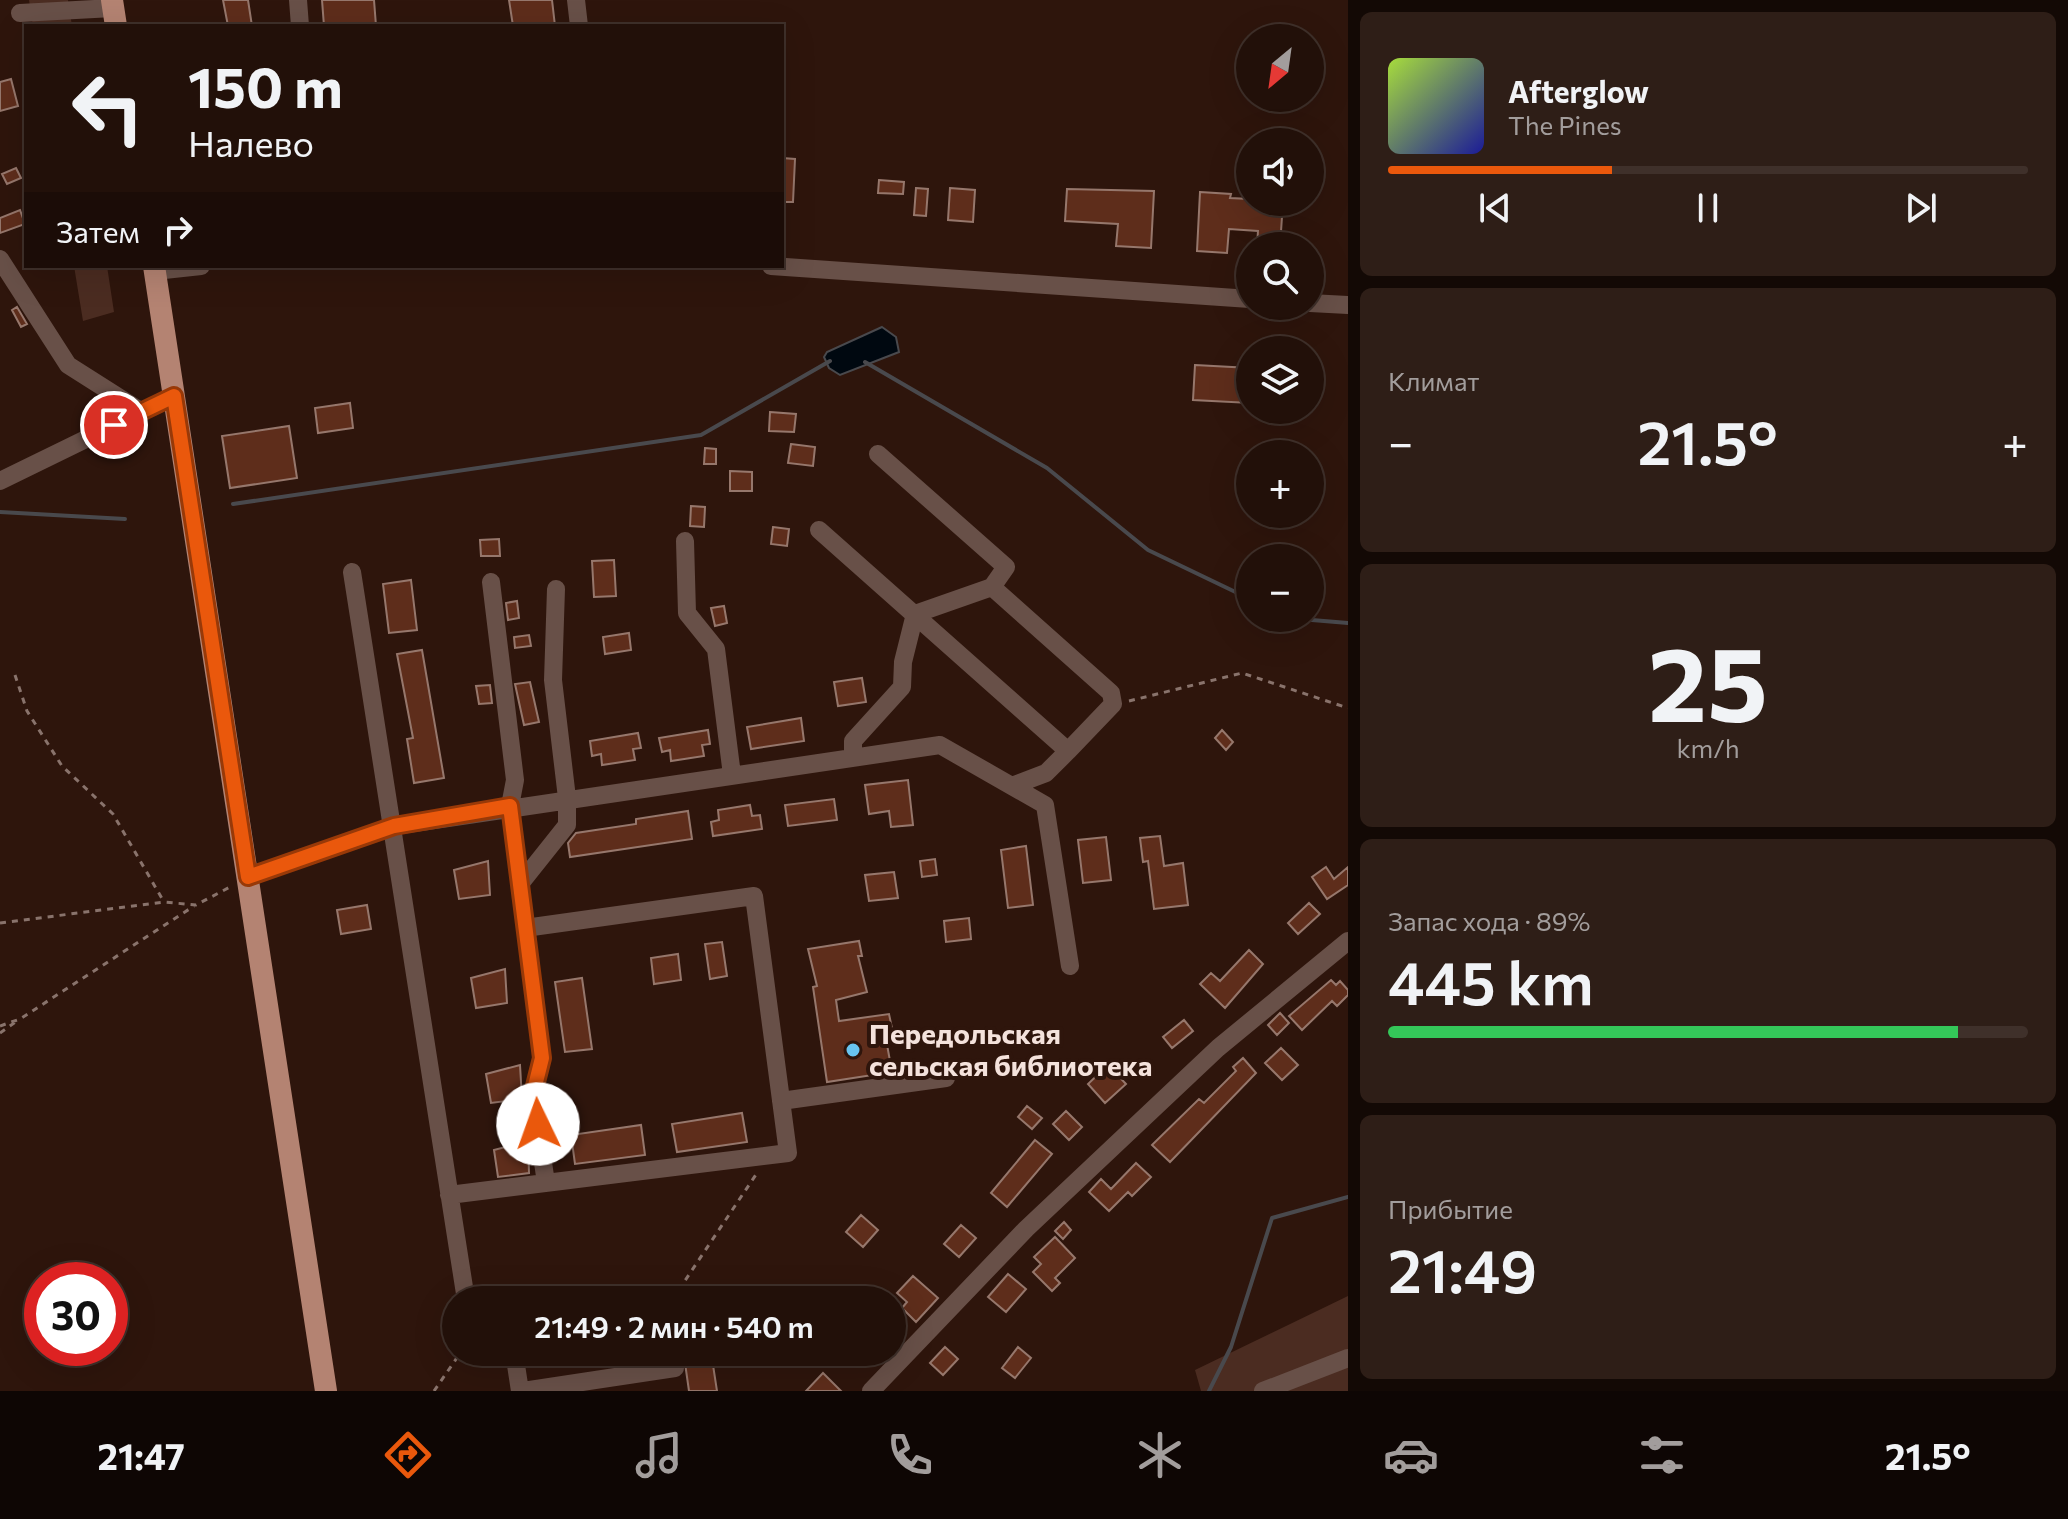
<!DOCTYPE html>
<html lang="ru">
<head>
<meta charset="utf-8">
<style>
  body { margin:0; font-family:Commissioner,sans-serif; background:#2e1e17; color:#f1f3f6; height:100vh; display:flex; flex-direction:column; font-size:30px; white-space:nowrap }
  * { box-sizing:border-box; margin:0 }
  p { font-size:26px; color:#a29d9c }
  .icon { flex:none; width:44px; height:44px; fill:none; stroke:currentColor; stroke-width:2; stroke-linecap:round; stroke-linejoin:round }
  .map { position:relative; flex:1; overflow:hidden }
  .sheet { display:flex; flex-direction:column; gap:12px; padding:12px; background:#130905; width:720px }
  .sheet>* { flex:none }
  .top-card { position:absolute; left:24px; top:24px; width:760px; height:244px; border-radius:0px; box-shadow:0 8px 32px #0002,0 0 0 2px #3f302a; background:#221009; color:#f1f3f6; overflow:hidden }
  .needle { width:52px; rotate:209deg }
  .controls { position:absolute; left:1236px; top:24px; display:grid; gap:16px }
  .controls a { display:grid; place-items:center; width:88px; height:88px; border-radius:50%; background:#221009; box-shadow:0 8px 32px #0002,0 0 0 2px #3f302a; font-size:40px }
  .speed { position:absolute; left:24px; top:1262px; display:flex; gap:16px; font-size:40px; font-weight:700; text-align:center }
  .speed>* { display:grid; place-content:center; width:104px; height:104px; border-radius:50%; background:#221009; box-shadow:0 8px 32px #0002,0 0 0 2px #3f302a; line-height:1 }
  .speed .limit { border:12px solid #d22; background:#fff; color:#111 }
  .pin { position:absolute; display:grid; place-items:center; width:68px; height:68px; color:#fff; margin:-34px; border:4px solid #fff; border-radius:50%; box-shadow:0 2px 8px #0007 }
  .me { position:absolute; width:88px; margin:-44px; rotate:357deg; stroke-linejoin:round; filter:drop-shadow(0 0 6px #0008) }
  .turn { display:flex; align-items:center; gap:28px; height:168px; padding:0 32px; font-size:36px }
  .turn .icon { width:104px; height:104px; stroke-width:2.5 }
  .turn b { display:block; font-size:56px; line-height:68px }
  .then { display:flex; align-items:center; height:76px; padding:0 32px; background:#0003; gap:16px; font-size:30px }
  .big { font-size:60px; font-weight:600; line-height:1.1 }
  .sheet .card { flex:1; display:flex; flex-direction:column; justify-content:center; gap:12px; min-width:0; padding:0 28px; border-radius:12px; background:#2e1e17 }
  .sheet .dial { align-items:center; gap:0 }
  .dial b { font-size:104px; line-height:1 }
  .song { display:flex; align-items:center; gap:24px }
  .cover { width:96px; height:96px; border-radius:12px; background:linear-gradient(135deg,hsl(80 70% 55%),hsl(240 70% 35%)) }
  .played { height:8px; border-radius:4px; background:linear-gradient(90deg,#ea580c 35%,#3f302a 35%) }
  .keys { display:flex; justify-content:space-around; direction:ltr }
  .heat { display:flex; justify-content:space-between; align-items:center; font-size:44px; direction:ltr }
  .charge { height:12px; border-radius:6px; background:linear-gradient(90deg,#34c759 89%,#3f302a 0) }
  .trip { position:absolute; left:442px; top:1286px; width:464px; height:80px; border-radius:40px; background:#221009; box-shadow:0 8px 32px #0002,0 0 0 2px #3f302a; font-weight:600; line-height:80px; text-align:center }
  .menu { display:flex; height:128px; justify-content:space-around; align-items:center; background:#0e0604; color:#a29d9c }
  .menu .icon { width:56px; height:56px }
  .menu .selected { color:#ea580c }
  .menu b { font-size:36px; color:#f1f3f6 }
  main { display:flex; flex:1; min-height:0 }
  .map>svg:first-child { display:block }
</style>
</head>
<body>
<main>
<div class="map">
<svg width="1348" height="1391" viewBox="0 0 1348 1391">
  <rect width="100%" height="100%" fill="#2e150c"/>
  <path fill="#4b2c21" d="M29,0H68L72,26H33Z
    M74,266H107L114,312L83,321Z
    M1348,1296V1391H1201L1195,1370Z"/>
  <path fill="#000810" stroke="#49494d" stroke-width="2" d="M882,327L896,337L899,352L840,375L829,368L824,357L827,352Z"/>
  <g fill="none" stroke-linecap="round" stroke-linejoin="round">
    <path stroke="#49494d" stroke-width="4" d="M865,362L1047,468L1148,550L1250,599
      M233,504L701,435L830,361
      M0,512L125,519
      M1288,618L1348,623
      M1209,1391L1231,1347L1272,1218L1348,1197"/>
  </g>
  <path fill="#5e2d1b" stroke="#96776c" stroke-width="2" d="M223,0H248L252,26H228Z
    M322,0H374L376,26H324Z
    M509,0H552L555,26H513Z
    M11,79L18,106L0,111V82Z
    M782,158L795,159L793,202H782Z
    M16,168L21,178L7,184L2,174Z
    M879,180L904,182L903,194L878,193Z
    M916,188L928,189L926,216L914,215Z
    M950,188L975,190L973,222L948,220Z
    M1067,189L1154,191L1151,248L1116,246L1118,224L1065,221Z
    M1200,192L1231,194L1230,198L1250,199V202H1283L1280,246H1257L1258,231L1229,229L1227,253L1197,251Z
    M20,210L25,224L0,233V218Z
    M17,307L27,324L21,327L12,310Z
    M1195,365L1250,368V403L1193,400Z
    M350,403L353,428L318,433L315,408Z
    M770,412L796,414L794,432L769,431Z
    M289,426L297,478L230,488L222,436Z
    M791,444L815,447L813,466L788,463Z
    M705,448L716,449V464H704Z
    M730,471L752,472V491H730Z
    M691,506L705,507L704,527L690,526Z
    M773,527L789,529L787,546L771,544Z
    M499,539L500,556H481L480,540Z
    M614,560L616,596L594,597L592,561Z
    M411,580L417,630L389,633L383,584Z
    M517,601L519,618L508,620L506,603Z
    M724,606L727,623L715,626L711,608Z
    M629,633L631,650L605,654L603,637Z
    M529,635L531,646L515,648L514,637Z
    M422,650L444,778L414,783L407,739L413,738L397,654Z
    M862,678L866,702L838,706L834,682Z
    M530,682L539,722L524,725L515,684Z
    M490,685L492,703L479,704L476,686Z
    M801,718L804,741L751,749L747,727Z
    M708,730L710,744L702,745L704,756L671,761L670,750L662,752L659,738Z
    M1222,730L1233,742L1226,750L1215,738Z
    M638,733L641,748L633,749L635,760L602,765L601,754L592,756L590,741Z
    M908,780L913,825L891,827L889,811L869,814L865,785Z
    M834,799L837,820L788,826L785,805Z
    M750,805L752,816L760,815L762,829L713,836L711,822L719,820L718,810Z
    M688,811L692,839L570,857L568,843L576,833L636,824V819Z
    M1160,836L1164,866L1183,863L1188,905L1154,909L1148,861L1143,862L1140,838Z
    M1106,837L1111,880L1083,883L1078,840Z
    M1026,846L1033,905L1008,908L1001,850Z
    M935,859L937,875L922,877L920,861Z
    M488,861L490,895L459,899L454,870Z
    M1326,867L1334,879L1348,867V885L1327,899L1312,877Z
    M894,872L898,898L869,901L865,875Z
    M1309,903L1320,914L1298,934L1288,923Z
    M367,905L371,929L341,934L337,910Z
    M969,918L971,939L946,942L944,921Z
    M859,941L862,956H858L867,992L836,1000L839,1021L889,1014L894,1038L886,1039L892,1072L827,1082L813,987L817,986L808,949Z
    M722,942L727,976L710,979L705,944Z
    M1249,950L1263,964L1225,1008L1200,984L1211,973L1220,981Z
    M678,954L681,980L654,984L651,958Z
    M505,969L507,1003L476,1008L471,978Z
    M582,978L592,1049L565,1052L555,982Z
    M1331,980L1336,985L1340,981L1348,990V995L1337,1006L1332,1001L1302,1030L1289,1016Z
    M1280,1013L1289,1023L1277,1035L1268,1025Z
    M1184,1020L1193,1031L1172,1048L1163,1037Z
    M1281,1048L1298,1065L1282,1080L1265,1063Z
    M1243,1058L1256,1073L1170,1162L1152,1145L1199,1099L1204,1103L1236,1071L1233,1067Z
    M520,1065L522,1099L491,1103L486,1074Z
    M1108,1065L1126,1084L1105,1103L1088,1084Z
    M1027,1106L1042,1118L1032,1129L1018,1117Z
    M1066,1111L1082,1127L1069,1140L1053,1124Z
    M742,1113L747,1142L677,1152L672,1124Z
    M641,1125L645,1155L575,1164L571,1135Z
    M1035,1140L1052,1154L1007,1207L991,1193Z
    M528,1141L529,1173L498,1177L494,1150Z
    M1136,1163L1151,1177L1132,1196L1128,1192L1109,1211L1089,1192L1101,1179L1111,1189Z
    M861,1215L878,1230L863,1247L846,1232Z
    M1064,1222L1071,1230L1063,1239L1055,1231Z
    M961,1225L976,1238L959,1257L944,1244Z
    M1055,1237L1075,1258L1055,1278L1060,1283L1052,1291L1033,1272L1041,1264L1034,1257Z
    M1008,1274L1026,1289L1006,1312L988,1297Z
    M913,1276L938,1298L916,1322L902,1308L907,1302L897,1293Z
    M945,1347L958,1359L943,1375L930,1363Z
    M1018,1347L1031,1358L1015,1378L1002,1368Z
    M711,1352L717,1391H689L684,1356Z
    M823,1373L841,1391H806Z"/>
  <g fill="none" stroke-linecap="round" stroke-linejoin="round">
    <path stroke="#89736c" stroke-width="3" stroke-dasharray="6 6" stroke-linecap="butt" d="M15,675L27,711L62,766L113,814L164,902
      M1129,701L1242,673L1348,708
      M0,923L164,902L196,905L230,887
      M0,1026L20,1019L194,906
      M0,1033L17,1021
      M672,1300L757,1173
      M633,1359L638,1352
      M434,1391L461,1352"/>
    <path stroke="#685048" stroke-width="18" d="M298,0L300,26
      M576,0L579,26
      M20,13L113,8
      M0,259L68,365L142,412
      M771,266L1250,299
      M155,271L201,266
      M1310,303L1348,305
      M878,454L1006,567L992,587L1111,693L1113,704L1068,751
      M0,481L174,396
      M819,530L1068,751L1046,773L1012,786
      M685,541L687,613L716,649L732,775
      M352,572L466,1300
      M491,582L515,780L510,806L542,1058L533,1094L546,1183
      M853,758V741L902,687L903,662L915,614L992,587
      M248,877L394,826L940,745L1045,805L1070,966
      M520,884L567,825V798L553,680L556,589
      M781,1101L946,1078
      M449,1195L788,1153L754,896L525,928
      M514,1352L520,1391
      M523,1391L675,1368
      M871,1391L1026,1229L1218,1048L1348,941
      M1263,1391L1348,1358"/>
    <path stroke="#b48372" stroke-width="22" d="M112,0L116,26
      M154,266L326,1391"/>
  </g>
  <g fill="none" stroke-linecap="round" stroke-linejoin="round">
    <g stroke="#983908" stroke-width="20">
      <path id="route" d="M114,425L174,396L248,877L394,826L510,806L542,1058L533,1094L538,1124"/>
    </g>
    <use href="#route" stroke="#ea580c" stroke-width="14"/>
  </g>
  <circle fill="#68c4f0" stroke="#2e150c" stroke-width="3" cx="853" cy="1050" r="8"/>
  <g text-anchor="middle" stroke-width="8" stroke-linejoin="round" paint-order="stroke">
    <g font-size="28" font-weight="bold" fill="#f4e2dc" stroke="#2e150c" text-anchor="start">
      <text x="869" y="1044">Передольская<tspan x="869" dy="32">сельская библиотека</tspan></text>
    </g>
  </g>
</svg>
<div class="controls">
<a><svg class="needle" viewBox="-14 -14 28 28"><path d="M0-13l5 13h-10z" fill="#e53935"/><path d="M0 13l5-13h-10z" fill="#a29d9c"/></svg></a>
<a><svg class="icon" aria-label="sound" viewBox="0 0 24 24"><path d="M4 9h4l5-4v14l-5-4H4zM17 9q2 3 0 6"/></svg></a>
<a><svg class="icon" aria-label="search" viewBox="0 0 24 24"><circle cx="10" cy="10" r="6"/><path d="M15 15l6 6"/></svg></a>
<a><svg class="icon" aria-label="layers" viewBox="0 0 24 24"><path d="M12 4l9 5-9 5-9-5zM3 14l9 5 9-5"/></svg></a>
<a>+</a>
<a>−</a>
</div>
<div class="speed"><div class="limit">30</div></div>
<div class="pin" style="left:114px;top:425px;background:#d93025"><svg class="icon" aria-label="arrive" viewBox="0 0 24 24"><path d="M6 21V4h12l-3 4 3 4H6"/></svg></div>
<svg class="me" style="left:538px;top:1124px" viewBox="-20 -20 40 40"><circle r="19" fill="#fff"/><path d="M0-13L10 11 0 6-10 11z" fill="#ea580c"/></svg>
<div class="trip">21:49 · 2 мин · 540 m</div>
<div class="top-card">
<div class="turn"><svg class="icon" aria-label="left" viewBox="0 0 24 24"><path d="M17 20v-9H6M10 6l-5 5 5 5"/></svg><div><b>150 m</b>Налево</div></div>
<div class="then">Затем<svg class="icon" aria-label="right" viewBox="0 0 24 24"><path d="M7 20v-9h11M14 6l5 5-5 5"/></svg></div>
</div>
</div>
<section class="sheet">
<div class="card">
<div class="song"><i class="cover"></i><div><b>Afterglow</b><p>The Pines</p></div></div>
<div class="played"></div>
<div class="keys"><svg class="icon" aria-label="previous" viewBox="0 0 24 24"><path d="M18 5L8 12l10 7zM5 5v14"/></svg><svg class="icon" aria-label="pause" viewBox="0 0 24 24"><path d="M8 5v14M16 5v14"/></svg><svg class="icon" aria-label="next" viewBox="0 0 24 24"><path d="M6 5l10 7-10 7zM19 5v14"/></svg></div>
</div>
<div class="card"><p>Климат</p>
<div class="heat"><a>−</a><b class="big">21.5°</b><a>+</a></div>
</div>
<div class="card dial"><b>25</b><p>km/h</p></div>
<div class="card"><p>Запас хода · 89%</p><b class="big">445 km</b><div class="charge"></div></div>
<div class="card"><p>Прибытие</p><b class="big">21:49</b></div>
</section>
</main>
<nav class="menu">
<b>21:47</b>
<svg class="icon selected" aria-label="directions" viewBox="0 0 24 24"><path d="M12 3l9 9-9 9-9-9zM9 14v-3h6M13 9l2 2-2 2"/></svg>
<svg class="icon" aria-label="music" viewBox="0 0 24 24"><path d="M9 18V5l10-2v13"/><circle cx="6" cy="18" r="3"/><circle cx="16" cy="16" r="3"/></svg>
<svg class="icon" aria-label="phone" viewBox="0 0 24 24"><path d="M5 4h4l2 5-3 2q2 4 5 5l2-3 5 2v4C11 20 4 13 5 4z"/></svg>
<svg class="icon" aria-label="climate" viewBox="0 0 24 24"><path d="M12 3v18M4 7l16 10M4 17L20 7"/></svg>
<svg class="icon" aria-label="car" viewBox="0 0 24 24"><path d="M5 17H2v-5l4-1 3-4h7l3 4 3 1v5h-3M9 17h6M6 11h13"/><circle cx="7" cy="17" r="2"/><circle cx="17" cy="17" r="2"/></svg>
<svg class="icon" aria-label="filters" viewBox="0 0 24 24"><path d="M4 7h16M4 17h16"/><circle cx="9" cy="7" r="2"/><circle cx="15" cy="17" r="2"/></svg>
<b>21.5°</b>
</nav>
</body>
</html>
